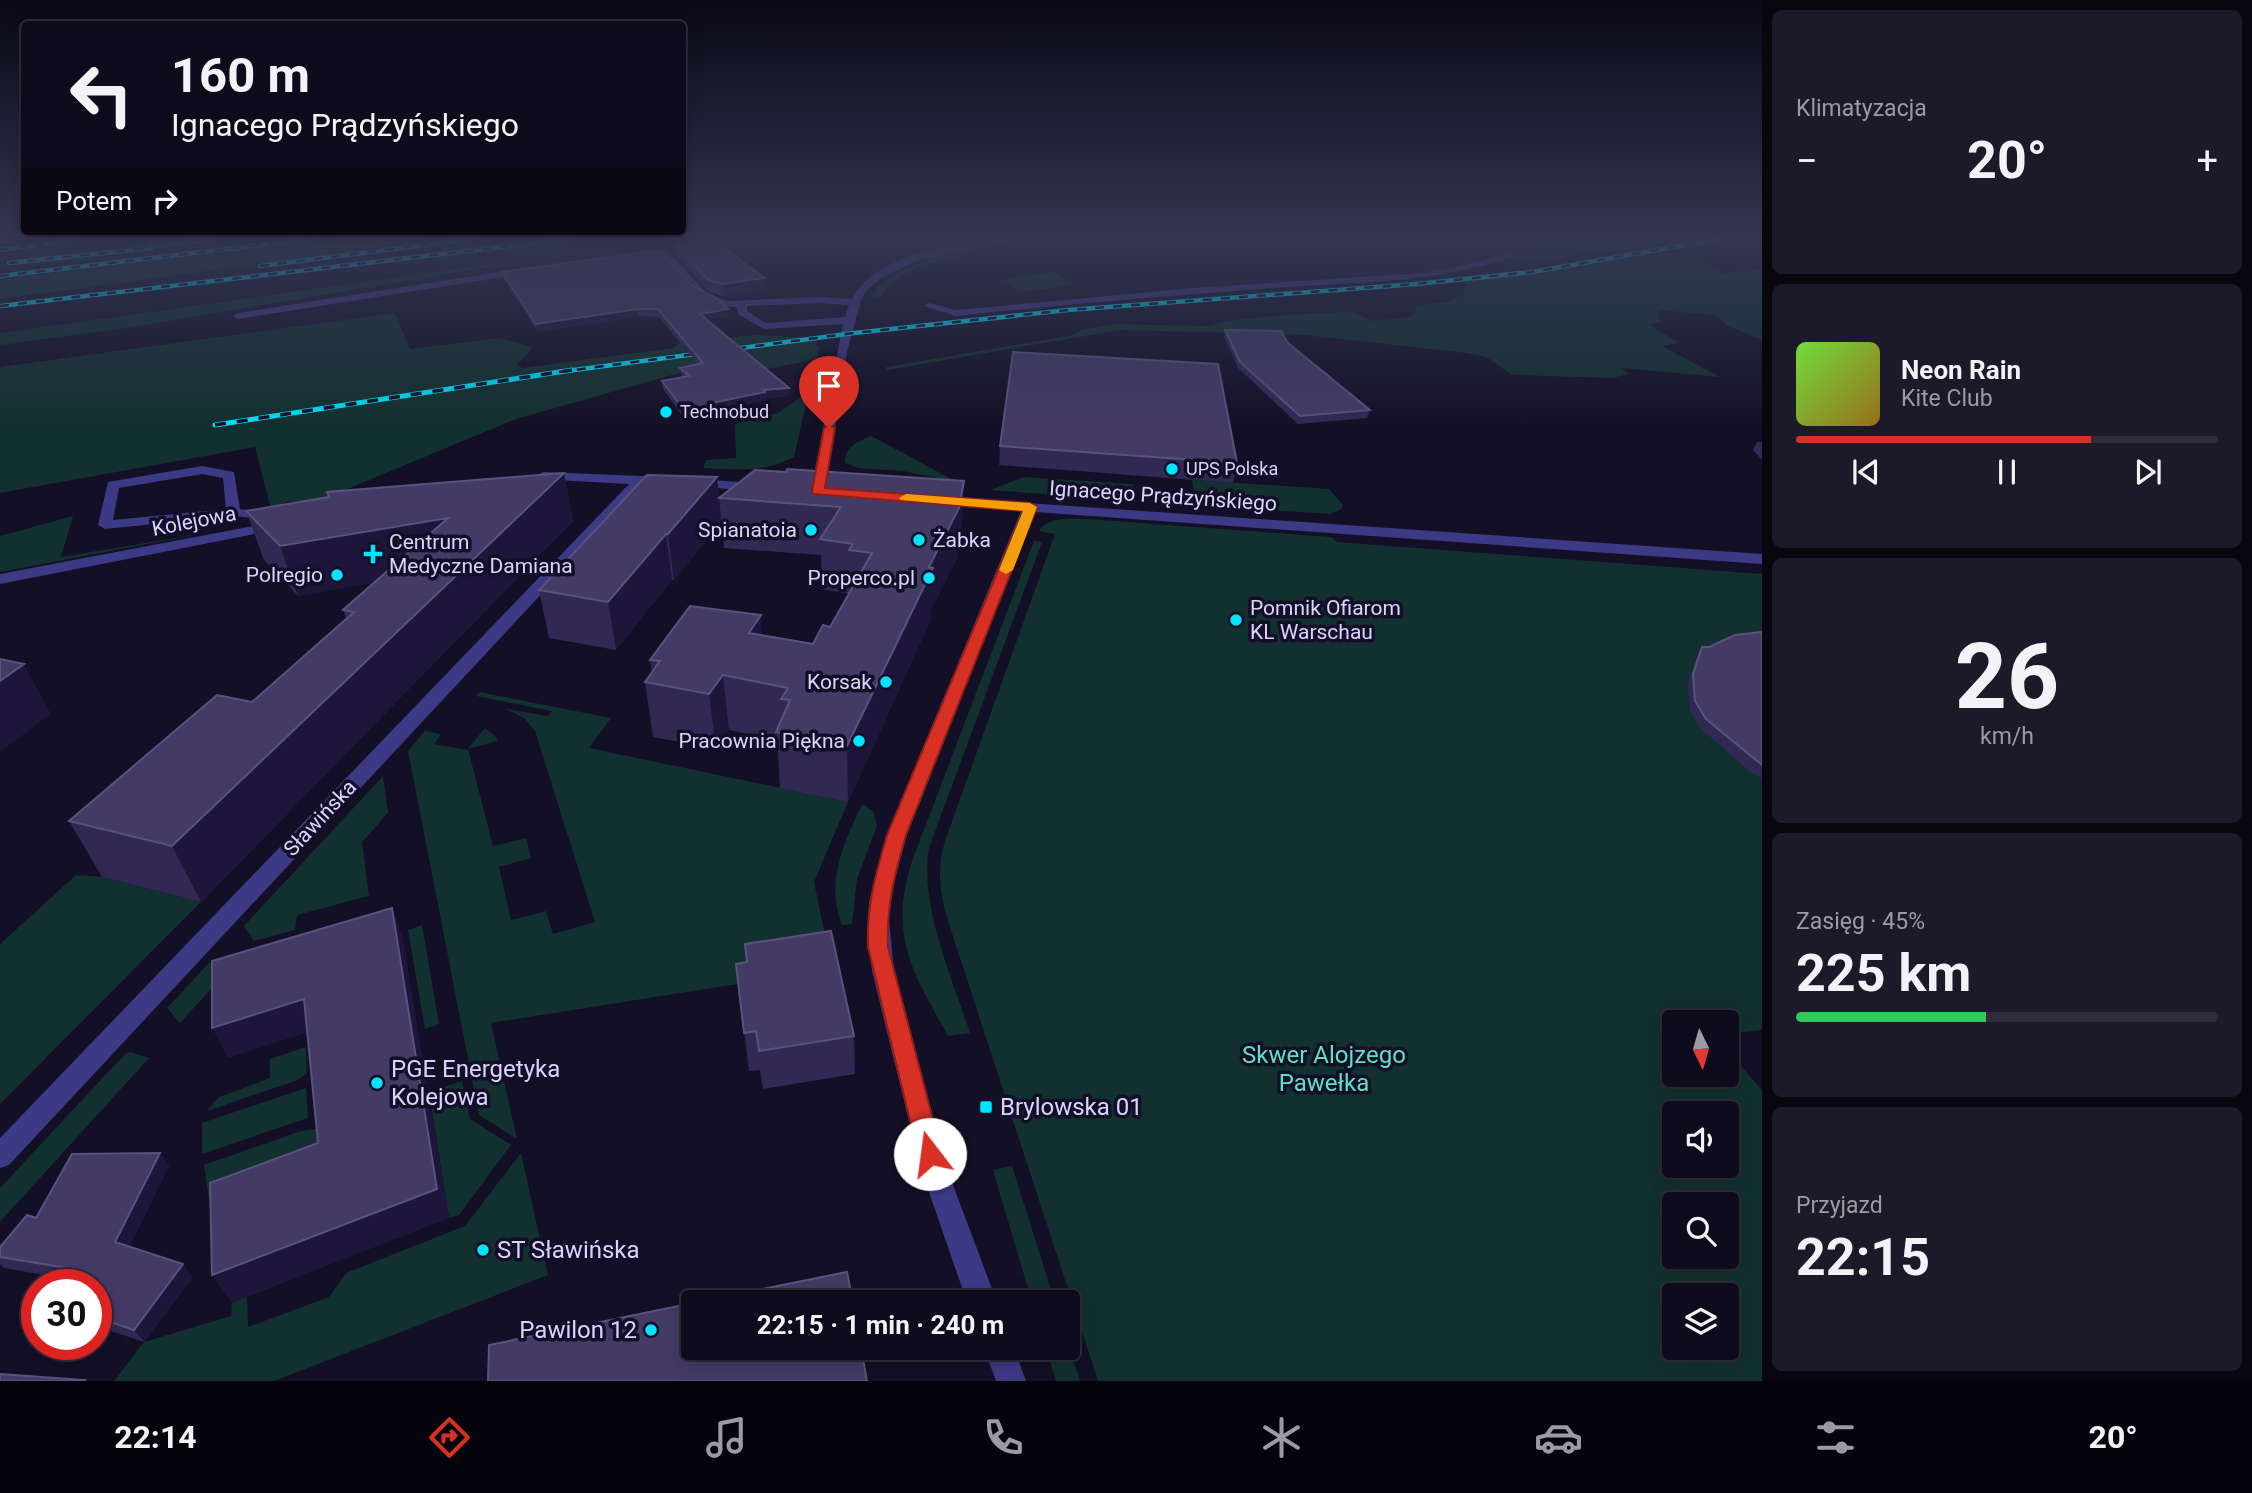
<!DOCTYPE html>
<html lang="pl">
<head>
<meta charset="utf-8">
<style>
  body { margin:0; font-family:Roboto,sans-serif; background:#1c1929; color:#f1f3f6; height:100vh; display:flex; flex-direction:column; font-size:26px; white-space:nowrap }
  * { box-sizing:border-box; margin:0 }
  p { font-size:23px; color:#9b9ba3 }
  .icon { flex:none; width:38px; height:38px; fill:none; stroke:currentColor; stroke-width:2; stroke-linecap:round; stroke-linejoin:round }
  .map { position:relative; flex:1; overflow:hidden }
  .sheet { display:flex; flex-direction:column; gap:10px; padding:10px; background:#08060f; width:490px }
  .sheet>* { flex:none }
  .top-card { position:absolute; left:21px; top:21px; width:665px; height:214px; border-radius:7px; box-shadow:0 4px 18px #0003,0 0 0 2px #2e2b3b; background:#0e0b1c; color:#f1f3f6; overflow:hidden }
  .needle { width:46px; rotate:175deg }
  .tools { position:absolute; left:1662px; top:1010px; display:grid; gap:14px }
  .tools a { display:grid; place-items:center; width:77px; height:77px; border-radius:7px; background:#0e0b1c; box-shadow:0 4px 18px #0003,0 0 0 2px #2e2b3b; font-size:35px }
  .speed { position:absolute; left:21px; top:1269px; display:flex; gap:14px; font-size:35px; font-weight:700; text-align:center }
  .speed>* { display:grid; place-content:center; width:91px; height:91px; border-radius:50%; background:#0e0b1c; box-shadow:0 4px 18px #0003,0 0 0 2px #2e2b3b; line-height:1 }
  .speed .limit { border:10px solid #d22; background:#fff; color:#111 }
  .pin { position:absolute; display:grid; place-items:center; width:60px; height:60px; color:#fff; margin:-72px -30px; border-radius:50% 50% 50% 0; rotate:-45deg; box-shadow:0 0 7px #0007 }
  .pin .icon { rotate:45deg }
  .me { position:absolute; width:77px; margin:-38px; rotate:345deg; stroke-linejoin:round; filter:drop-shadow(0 0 5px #0008) }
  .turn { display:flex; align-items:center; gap:24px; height:147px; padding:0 35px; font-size:32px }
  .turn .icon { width:91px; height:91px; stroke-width:2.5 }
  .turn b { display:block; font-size:49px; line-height:60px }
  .then { display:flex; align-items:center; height:66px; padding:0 35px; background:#0003; gap:14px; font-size:26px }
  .big { font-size:52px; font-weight:700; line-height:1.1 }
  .sheet .tile { flex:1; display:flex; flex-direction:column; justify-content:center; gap:10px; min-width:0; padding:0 24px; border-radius:10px; background:#1c1929 }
  .sheet .dial { align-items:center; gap:0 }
  .dial b { font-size:91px; line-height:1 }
  .song { display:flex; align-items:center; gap:21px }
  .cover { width:84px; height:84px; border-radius:10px; background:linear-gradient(135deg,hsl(100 70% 55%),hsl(40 70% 35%)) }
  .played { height:7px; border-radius:4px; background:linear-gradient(90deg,#d93025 70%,#2e2b3b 70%) }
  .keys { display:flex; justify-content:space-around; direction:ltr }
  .heat { display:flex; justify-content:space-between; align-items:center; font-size:38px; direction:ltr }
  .charge { height:10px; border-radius:5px; background:linear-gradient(90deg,#34c759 45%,#2e2b3b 0) }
  .trip { position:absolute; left:681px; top:1290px; width:399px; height:70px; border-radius:7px; background:#0e0b1c; box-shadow:0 4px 18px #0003,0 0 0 2px #2e2b3b; font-weight:700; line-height:70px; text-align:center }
  .menu { display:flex; height:112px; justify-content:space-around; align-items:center; background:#06040b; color:#9b9ba3 }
  .menu .icon { width:49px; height:49px }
  .menu .selected { color:#d93025 }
  .menu b { font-size:32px; color:#f1f3f6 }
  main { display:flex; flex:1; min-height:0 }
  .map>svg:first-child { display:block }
</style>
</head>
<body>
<main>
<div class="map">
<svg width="1762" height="1381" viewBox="0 0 1762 1381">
  <rect width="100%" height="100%" fill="#130f26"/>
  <path fill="#12302f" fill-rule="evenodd" d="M339,239H429L428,241L0,299V279Z
    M1614,239H1655L1664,242L1615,252L1584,253L1530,263L1516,257Z
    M969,250L972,253C939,260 897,268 878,299L872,295C894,266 935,257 969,250Z
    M1683,252L1724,274L1762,269V340L1728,326L1715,315L1658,310L1660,322L1650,325L1679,343L1662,346L1720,377L1621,368L1629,374L1612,378L1513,375L1486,357L1467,353L1307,335L1120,330L887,370L886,367L1074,335L1081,330L1116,324L1207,326L1238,319L1302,314L1352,312L1373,321L1410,317L1415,312L1416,305L1448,302L1464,294L1466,283L1447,280L1496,275L1502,277L1649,255Z
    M487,265L495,266L133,327L0,345V333Z
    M1054,272L1076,285L1020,292L1005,281L1010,278Z
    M395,313L410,349L499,338L533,347L517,365L522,368L673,348L680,342L754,335L813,338L819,348L817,359L762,370L748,359L672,375L516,419L309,505L289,501L271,509L255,447L0,493V367Z
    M809,391L794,457C763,473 737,470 703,468L706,460L736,458L735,424L778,413Z
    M871,436L959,483L903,471L858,468L845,463C844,448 858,441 871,436Z
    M1024,477L1132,484L1137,492L1122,500L990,490Z
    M1192,480L1329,489L1343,505L1342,509L1330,514L1212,506L1194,494Z
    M73,516L61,557L205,533L0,572V536Z
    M1088,519L1331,537L1337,542L1762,574V1030L1727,1034V1022H1675V1074H1727V1050L1762,1090V1381H1098L949,924C940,894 936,871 945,841L1055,534L1039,531C1048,516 1073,519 1088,519ZM1675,1113H1727V1166H1675ZM1675,1204H1727V1256H1675ZM1675,1295H1727V1348H1675Z
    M1034,541L1042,542L929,848C919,905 952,977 970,1033L948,1036C913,972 888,937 912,861Z
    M479,692L611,718L589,748L848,802L814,882L832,969L491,1023L517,1139L479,1115L408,751L425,731L441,734L434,744L467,750L485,728L497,738V741L468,749L493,846L526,838L531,858L499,867L511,920L546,911L553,934L595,922L535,731L524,718L506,709L548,716L552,711L476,696Z
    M383,776L388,813L362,842L369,896L297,915L295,930L254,941L244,926Z
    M862,804L873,811L877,826L857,879L852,924L842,925C825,881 844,843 862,804Z
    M76,875L102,877L201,902L0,1104V944Z
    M422,925L439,1024L425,1029L408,930Z
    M215,961L232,966L180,1023L167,1008L209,963Z
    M306,1047L307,1073L298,1080L207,1111L219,1097L270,1078V1059Z
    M130,1052L149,1058L0,1222V1188L125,1054Z
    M462,1081L470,1119L511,1145L459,1215L449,1218L429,1092Z
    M306,1088L308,1118L202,1154V1123Z
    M320,1128L323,1173L219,1209L209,1199L204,1165L301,1131Z
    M521,1153L548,1275L274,1381H114L144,1342L231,1316L232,1302L247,1297L248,1327L329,1297L346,1273L465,1226Z
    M1012,1166L1055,1302H1032L993,1170Z
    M1068,1342L1080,1381H1056L1046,1348H1068Z"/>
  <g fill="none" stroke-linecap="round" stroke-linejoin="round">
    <path fill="#3d3a85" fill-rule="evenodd" d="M1000,239H1023L919,260L881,278L867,290L861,301L847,352L825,491L818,495L811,491L843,324L764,329L738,314L737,307C701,308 682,278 660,254L635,258L630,255L665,249L709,295L727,301L820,297L852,299C879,251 951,246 1000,239ZM820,303L849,305L845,317L766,323L747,311V306Z
      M1509,252L1514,255L1512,257C1433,284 1352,282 1270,288C1165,296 1060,305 956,316L924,306L929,303L956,310L1194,288L1423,273L1479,262Z
      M524,268L527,269V273L238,319L233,316L238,313Z
      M202,466L234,472L240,509L272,514V520L233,516L105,529L98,525L108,482ZM202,474L223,478L226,509L113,520L119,488Z
      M543,472L666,477L673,481L666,485L644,484L9,1165L0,1168V1138L629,484L538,479L536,476Z
      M693,479L756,483L763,487L756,491L688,486L686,483Z
      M941,497L1762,554V564L1035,512L907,835L893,886L889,919L894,971L947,1169L997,1302H967L921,1169L872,971L868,936L869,902L887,835L1021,511L936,504V498Z
      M275,522L280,523L282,526L280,529L0,584V574Z
      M984,1348H1014L1026,1381H996Z"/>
    <g stroke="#00e5ff" stroke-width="4.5">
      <path id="rail-far1" d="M142,247L215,239
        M0,250L78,239
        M9,263L152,248
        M260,266L472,239
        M0,276L313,239
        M0,306L570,239
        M559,372L854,333L1068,310L1416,284L1532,272L1719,239"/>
    </g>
    <g stroke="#00e5ff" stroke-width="5">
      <path id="rail" d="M215,425L572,370"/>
    </g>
    <use href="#rail-far1" stroke="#130f26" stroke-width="2.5" stroke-dasharray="9" stroke-linecap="butt"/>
    <use href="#rail" stroke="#130f26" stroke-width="3.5" stroke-dasharray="11" stroke-linecap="butt"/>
  </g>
  <path fill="#312854" d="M675,244L765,290L724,296L709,292L676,255Z
    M502,272L691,285L728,317L707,320L789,388V396L766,398V400L684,418L663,389L662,381L682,377L680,368L698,364L659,317L639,316L538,332L504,279Z
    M1225,330L1370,410L1367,418L1298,424L1239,369L1224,337Z
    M1757,442H1762V460L1753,450Z
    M1000,446L1237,463L1233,483L999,465Z
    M755,470L962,530L957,558L931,610V619L848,802L780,788L777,740L729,730L716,749L653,737L645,682L652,673L650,660L762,635L813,644L830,627L849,594L822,589L821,555L724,548L719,498Z
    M564,473L573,521L201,902L102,877L69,821L252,702L346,619L343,610L374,582L298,596L264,560L246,511Z
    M717,477L721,522L674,580H672L616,650L549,638L539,590Z
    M1762,632V778L1752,773L1701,729L1690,711L1688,684L1697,656L1702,647H1709Z
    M736,964L854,1036L855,1074L763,1089L760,1070L749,1071Z
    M160,1153L169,1166L129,1247L193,1277L144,1342L96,1326V1284L4,1268L0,1264V1247Z"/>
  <path fill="#1d163a" d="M764,278L765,290L724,296L723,284Z
    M638,309L639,316L538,332L536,324Z
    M728,309V317L700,321V314Z
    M789,388V396L766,398V400L684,418L683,409L764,390Z
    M564,473L573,521L201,902L172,846Z
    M717,477L721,522L674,580L668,534Z
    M964,481L962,530L957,558L931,610V619L848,802L847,746L929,567Z
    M448,518L461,567L298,596L280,546Z
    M666,534L672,580L616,650L608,602Z
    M761,615L765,668L749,633Z
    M24,664L51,714L0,752V681Z
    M723,675L729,730L716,749L709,694Z
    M392,908L403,938L449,1218L232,1303L212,1275L437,1189Z
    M304,999L318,1029L228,1058L212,1028Z
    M160,1153L169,1166L125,1255L115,1242Z
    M183,1264L193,1277L144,1342L134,1330Z"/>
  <path fill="#433a66" stroke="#5a527e" stroke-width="2" d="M712,239L764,278L723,284L708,280L675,244Z
    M659,250L691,285L718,299L728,309L700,314L789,388L764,390L765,392L683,409L662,381L689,376L680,368L703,363L658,309H638L536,324L502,272Z
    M1225,330L1281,331L1288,343L1370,410L1300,416L1240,362Z
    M1013,352L1218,364L1237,463L1000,446Z
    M787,469L964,481L959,508L929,567L933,568L847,746L776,732L790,700L781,699L788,688L723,675L709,694L645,682L660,661L650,660L690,606L761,615L749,633L813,644L823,625L830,627L872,553L849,550L853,544L820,539L841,507L719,498L755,470L786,472Z
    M564,473L172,846L69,821L217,695L252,702L354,612L343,610L448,518L280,546L246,511L329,497L327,492Z
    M647,475L717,477L668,534H666L608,602L539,590Z
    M1762,632V765L1706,719L1695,701L1693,674L1702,647H1709L1735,635Z
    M0,659L24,664L0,681Z
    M392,908L437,1189L212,1275L210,1183L318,1143L304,999L212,1028V961Z
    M831,931L854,1036L759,1051L756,1031L744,1033L736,964L747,962L745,944Z
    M160,1153L115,1242L183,1264L134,1330L96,1317V1284H54L67,1268L0,1257V1247L27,1215L36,1218L72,1154Z
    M847,1272L853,1302H698Z
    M693,1303V1348H861L867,1381H488L489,1345Z
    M0,1374L85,1380L84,1381H0Z"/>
  <linearGradient id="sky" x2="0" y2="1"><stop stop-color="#0a0815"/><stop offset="0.55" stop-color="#333752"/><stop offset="1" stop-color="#333752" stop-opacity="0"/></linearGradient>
  <rect width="1762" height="432" fill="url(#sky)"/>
  <path fill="#d93025" stroke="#8d1f18" stroke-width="2" d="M829,424L835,428L825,488L1030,503L1037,507L906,835C895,873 886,907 888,947L942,1154L938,1162L930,1165L922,1162L918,1154L868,947C866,907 876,873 887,835L1023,511L813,494L812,491L824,428Z"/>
  <path fill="#f59e0b" d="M906,494L1030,503L1037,507L1013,570L1006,574L999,570L1023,511L901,500L899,498Z"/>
  <g fill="#00e5ff" stroke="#130f26" stroke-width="2.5">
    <circle cx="666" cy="412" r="7"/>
    <circle cx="1172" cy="469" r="7"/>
    <circle cx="811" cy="530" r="7"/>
    <circle cx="919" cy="540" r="7"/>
    <path d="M369.5 543.5h7v7h7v7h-7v7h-7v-7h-7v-7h7z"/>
    <circle cx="337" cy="575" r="7"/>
    <circle cx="929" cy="578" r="7"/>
    <circle cx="1236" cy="620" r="7"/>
    <circle cx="886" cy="682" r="7"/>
    <circle cx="859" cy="741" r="7"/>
    <circle cx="377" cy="1083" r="7"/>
    <rect x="979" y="1100" width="14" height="14" rx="3.5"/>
    <circle cx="483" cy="1250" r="7"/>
    <circle cx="651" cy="1330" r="7"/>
  </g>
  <g text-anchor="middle" stroke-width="7" stroke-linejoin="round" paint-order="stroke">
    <g font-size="18" fill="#d9d4ff" stroke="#130f26" text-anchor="start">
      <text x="680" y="418">Technobud</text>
      <text x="1186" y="475">UPS Polska</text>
    </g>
    <g font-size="21" fill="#d9d4ff" stroke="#130f26">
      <text transform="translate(1163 496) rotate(4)" y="7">Ignacego Prądzyńskiego</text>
      <text transform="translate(194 521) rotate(-11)" y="7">Kolejowa</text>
      <text transform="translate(320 818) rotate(-47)" y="7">Sławińska</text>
    </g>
    <g font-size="21" fill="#d9d4ff" stroke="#130f26" text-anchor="end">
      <text x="797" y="537">Spianatoia</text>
      <text x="933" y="547" text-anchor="start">Żabka</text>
      <text x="389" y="549" text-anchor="start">Centrum<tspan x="389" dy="24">Medyczne Damiana</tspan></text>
      <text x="323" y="582">Polregio</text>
      <text x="915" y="585">Properco.pl</text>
      <text x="1250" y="615" text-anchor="start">Pomnik Ofiarom<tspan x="1250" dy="24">KL Warschau</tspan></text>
      <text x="872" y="689">Korsak</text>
      <text x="845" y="748">Pracownia Piękna</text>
    </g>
    <g font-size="24" fill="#5fe0c0" stroke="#130f26">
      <text x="1324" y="1063">Skwer Alojzego<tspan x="1324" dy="28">Pawełka</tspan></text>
    </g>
    <g font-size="24" fill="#d9d4ff" stroke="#130f26" text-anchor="start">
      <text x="391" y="1077">PGE Energetyka<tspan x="391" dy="28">Kolejowa</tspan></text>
      <text x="1000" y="1115">Brylowska 01</text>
      <text x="497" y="1258">ST Sławińska</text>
      <text x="637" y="1338" text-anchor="end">Pawilon 12</text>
    </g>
  </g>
</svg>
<div class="tools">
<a><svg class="needle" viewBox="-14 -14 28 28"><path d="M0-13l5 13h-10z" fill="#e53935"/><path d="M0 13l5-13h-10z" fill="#9b9ba3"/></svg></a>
<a><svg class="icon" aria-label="sound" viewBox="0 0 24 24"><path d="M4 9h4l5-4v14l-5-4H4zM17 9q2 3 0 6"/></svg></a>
<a><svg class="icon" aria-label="search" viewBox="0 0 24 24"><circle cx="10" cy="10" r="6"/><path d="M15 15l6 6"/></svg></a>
<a><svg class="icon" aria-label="layers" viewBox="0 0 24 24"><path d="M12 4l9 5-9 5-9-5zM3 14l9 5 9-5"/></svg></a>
</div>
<div class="speed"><div class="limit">30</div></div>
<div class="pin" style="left:829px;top:428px;background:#d93025"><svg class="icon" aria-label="arrive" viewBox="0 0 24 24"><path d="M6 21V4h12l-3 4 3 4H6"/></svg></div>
<svg class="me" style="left:930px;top:1154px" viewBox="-20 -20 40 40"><circle r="19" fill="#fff"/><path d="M0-13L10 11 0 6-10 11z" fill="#d93025"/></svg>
<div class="trip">22:15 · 1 min · 240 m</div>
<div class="top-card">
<div class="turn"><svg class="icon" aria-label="left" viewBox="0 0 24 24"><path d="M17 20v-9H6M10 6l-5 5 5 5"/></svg><div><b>160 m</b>Ignacego Prądzyńskiego</div></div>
<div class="then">Potem<svg class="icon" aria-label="right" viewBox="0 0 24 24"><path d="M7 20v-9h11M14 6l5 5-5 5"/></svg></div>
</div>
</div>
<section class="sheet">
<div class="tile"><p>Klimatyzacja</p>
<div class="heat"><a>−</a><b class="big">20°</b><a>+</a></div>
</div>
<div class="tile">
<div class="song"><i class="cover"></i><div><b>Neon Rain</b><p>Kite Club</p></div></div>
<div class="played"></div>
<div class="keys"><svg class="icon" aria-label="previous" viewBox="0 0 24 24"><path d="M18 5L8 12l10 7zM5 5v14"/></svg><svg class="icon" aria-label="pause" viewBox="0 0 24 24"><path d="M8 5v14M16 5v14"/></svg><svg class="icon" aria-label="next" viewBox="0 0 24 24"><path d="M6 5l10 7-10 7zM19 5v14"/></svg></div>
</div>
<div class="tile dial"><b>26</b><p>km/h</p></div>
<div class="tile"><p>Zasięg · 45%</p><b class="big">225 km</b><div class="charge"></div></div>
<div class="tile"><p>Przyjazd</p><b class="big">22:15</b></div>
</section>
</main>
<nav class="menu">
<b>22:14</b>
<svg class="icon selected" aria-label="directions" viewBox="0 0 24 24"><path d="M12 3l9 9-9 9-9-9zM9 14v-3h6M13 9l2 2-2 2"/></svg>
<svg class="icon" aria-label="music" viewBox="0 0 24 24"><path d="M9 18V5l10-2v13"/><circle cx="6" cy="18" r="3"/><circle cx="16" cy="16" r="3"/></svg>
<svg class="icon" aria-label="phone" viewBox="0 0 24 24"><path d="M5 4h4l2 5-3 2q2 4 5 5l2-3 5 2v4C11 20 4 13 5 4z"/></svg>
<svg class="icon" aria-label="climate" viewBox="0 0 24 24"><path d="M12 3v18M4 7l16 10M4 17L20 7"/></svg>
<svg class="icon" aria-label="car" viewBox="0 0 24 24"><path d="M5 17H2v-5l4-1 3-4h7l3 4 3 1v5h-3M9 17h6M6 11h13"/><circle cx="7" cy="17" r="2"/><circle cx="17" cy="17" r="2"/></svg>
<svg class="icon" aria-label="filters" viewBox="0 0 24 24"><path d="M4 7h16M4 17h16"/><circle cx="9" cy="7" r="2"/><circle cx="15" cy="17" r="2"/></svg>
<b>20°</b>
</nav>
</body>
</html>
